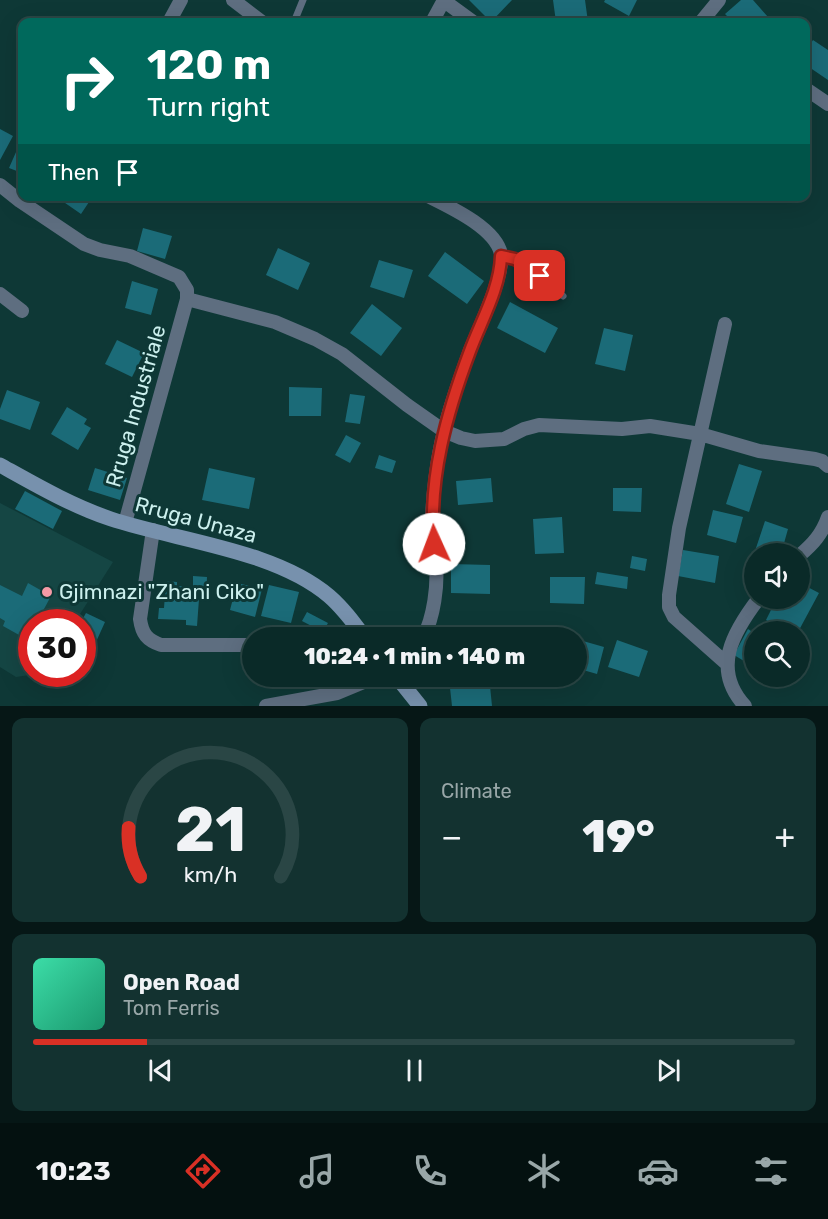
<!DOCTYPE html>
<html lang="en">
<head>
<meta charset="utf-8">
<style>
  body { margin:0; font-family:Rubik,sans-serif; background:#133230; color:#f1f3f6; height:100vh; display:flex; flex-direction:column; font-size:22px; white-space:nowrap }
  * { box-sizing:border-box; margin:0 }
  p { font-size:20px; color:#99a7a8 }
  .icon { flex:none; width:33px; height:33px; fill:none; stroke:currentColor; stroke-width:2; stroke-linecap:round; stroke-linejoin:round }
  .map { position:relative; height:706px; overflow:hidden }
  .drawer { display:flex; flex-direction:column; gap:12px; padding:12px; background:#061716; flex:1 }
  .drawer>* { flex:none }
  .top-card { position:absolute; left:18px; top:18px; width:792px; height:183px; border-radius:12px; box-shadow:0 6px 24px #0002,0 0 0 2px #2a4645; background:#00695c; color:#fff; overflow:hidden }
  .buttons { position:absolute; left:744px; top:543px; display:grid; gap:12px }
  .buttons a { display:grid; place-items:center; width:66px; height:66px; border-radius:50%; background:#0a2a28; box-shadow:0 6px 24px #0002,0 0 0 2px #2a4645; font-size:30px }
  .speed { position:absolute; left:18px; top:609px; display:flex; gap:12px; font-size:30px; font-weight:700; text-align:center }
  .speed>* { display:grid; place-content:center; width:78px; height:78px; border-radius:50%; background:#0a2a28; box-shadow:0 6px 24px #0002,0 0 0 2px #2a4645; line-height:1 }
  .speed .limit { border:9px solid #d22; background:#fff; color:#111 }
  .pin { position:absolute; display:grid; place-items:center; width:51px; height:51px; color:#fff; margin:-26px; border-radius:12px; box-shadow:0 3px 9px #0006 }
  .me { position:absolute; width:66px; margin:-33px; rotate:358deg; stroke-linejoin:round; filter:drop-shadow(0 0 4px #0008) }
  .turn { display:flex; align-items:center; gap:21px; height:126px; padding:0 30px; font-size:27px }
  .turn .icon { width:78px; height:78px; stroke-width:2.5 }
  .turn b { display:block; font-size:42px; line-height:51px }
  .then { display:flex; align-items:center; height:57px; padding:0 30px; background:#0003; gap:12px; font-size:22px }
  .big { font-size:45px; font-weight:800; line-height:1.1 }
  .drawer .tile { flex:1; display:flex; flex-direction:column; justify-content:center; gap:9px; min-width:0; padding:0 21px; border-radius:12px; background:#133230 }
  .drawer .dial { align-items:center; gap:0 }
  .dial svg { height:156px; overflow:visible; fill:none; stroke:#2a4645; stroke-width:7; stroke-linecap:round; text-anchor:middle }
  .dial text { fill:#f1f3f6; stroke:none }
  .song { display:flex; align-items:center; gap:18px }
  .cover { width:72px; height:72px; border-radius:9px; background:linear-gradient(135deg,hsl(160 70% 55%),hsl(160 70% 35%)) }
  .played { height:6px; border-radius:3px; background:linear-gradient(90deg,#d93025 15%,#2a4645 15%) }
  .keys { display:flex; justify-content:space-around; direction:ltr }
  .heat { display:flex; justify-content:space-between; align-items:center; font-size:33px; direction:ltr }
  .drawer .tiles { flex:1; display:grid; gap:12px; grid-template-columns:1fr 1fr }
  .tile:last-child { grid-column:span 2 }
  .trip { position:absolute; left:242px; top:627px; width:345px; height:60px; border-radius:30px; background:#0a2a28; box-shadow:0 6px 24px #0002,0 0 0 2px #2a4645; font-weight:800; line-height:60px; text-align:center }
  .dock { display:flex; height:96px; justify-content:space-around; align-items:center; background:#041110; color:#99a7a8 }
  .dock .icon { width:42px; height:42px }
  .dock .on { color:#d93025 }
  .dock b { font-size:27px; color:#f1f3f6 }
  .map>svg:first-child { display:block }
</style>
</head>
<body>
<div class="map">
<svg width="828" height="706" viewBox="0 0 828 706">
  <rect width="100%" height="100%" fill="#0e3836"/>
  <path fill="#154644" d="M0,503L113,562L75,622H32V674H36L16,677L0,667Z"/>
  <path fill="#1b6b78" d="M469,0H512L491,22Z
    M553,0H585L588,22H556Z
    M605,0H637L629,16L604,2Z
    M741,0H753L768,17L761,22H733L725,14Z
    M813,40L828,50V80L806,65V51Z
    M0,129L13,136L0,160Z
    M20,143L22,144V173L9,168Z
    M55,196H93L81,214Z
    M143,228L172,236L165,259L137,251Z
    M278,248L310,263L298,290L266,275Z
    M445,252L484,281L467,304L428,276Z
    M379,260L413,270L404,298L370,287Z
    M132,281L158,289L151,315L125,308Z
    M510,302L558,328L545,353L497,328Z
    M372,304L402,328L381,356L350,333Z
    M604,328L633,335L625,371L595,364Z
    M117,340L144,353L132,377L105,364Z
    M289,387L322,388L321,416H289Z
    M7,390L40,402L30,430L0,419V409Z
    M350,394L365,396L360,424L345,422Z
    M67,407L87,419L84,424L91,428L78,450L51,434Z
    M346,435L361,443L350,463L335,455Z
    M379,455L396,461L392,473L375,468Z
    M739,464L762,471L749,512L726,504Z
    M95,468L127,478L120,500L88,490Z
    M209,468L255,478L249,509L202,500Z
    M491,478L493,502L458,505L456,481Z
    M613,488H642L641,512L613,511Z
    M25,491L62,511L53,529L15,509Z
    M713,510L743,517L736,543L707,535Z
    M562,517L564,553L535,554L533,519Z
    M765,521L788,529L781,554H762L755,551Z
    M683,550L719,556L715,583L678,576Z
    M632,556L647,559L645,571L630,568Z
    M451,564L490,565V594L451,593Z
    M597,572L628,577L627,589L595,584Z
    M193,576L207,577L206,599H199L197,626L186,625V620L158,619L159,608H164L166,581L177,582V586L193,587Z
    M550,577H585L584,604L550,603Z
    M28,583L51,596L37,622H32V634L28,640L3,626L5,621L0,618V585L22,596Z
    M237,583L262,589L255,617L230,610Z
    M800,583L819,593L798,632H787L766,620L777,598H800Z
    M269,585L299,592L291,623L261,616Z
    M307,612L328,623L323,632L302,621Z
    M86,613L105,622L96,642L82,635L81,622Z
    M465,629L495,630L494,638H465Z
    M748,629L754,633V667L734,655Z
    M576,639L604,647L597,674L576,668Z
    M617,640L648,651L639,677L608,667Z
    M469,676H489L492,706H452L449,679Z"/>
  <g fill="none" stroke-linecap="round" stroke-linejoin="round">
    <path stroke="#5e6e80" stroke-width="7" d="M294,22L303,0
      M501,256C526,262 544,279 563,296"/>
    <path stroke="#5e6e80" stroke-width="14" d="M233,0L262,22
      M443,0L473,22
      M169,22L181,0
      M432,22L444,0
      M701,22L719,0
      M806,89L828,104
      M0,185L20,201L84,244L100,250L130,256L179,277L187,290V299L125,523
      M0,294L22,311
      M187,299L275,322L315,339L342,354L407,405L444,431L461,438L475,441L504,439L524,429L539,425L622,429L650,426L700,434L759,451L815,459L822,461L828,466
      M725,324L679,528L669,595V607L674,617L727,664
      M153,530L140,619C142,634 147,640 161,645H252
      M800,555C813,544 822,534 828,517
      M423,638C434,617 438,585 436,562C435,550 432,538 432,526C432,497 437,459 444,431C450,405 460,378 469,353C478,329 504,278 501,254C496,228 450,207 428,196
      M266,706L337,693L378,676
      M745,706C711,669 733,632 759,598"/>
    <path stroke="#7791ad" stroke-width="15" d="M0,465C36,485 72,506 111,519C178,541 275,550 329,596C343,608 354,623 365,638
      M396,676L420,706"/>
  </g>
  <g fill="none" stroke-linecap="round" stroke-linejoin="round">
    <g stroke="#8d1f18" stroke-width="15">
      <path id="route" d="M434,544C428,479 447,412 470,351C481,321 500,289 501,256L515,259L540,276"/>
    </g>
    <use href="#route" stroke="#d93025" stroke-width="10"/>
  </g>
  <circle fill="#f49aa6" stroke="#0e3836" stroke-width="2" cx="47" cy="592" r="6"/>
  <g text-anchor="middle" stroke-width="6" stroke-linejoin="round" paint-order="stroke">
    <g font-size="21" fill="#ccf0ee" stroke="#0e3836">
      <text transform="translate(136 406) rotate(-74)" y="7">Rruga Industriale</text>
      <text transform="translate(196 520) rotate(15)" y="7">Rruga Unaza</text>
    </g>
    <g font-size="21" fill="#ccf0ee" stroke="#0e3836" text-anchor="start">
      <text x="59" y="599">Gjimnazi "Zhani Ciko"</text>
    </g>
  </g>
</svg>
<div class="buttons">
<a><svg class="icon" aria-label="sound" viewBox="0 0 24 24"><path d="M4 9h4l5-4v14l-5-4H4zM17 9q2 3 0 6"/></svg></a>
<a><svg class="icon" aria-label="search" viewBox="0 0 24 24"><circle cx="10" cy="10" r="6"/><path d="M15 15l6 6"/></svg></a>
</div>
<div class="speed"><div class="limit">30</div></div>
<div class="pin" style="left:540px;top:276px;background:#d93025"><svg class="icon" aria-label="arrive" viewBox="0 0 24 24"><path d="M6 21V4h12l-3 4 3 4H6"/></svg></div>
<svg class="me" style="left:434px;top:544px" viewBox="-20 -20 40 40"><circle r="19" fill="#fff"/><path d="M0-13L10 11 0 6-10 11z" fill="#d93025"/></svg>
<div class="trip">10:24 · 1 min · 140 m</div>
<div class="top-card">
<div class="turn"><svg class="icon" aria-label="right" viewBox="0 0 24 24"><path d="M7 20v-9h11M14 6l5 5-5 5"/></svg><div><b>120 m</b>Turn right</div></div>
<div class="then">Then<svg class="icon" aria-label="arrive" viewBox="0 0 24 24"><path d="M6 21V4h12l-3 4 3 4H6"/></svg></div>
</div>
</div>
<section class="drawer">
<div class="tiles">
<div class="tile dial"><svg viewBox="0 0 100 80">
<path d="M14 69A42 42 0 1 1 86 69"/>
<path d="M14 69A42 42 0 0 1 8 44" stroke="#d93025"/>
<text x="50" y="56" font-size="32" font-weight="700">21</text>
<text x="50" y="72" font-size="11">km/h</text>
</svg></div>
<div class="tile"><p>Climate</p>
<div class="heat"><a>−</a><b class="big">19°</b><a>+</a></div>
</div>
<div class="tile">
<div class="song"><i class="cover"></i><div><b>Open Road</b><p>Tom Ferris</p></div></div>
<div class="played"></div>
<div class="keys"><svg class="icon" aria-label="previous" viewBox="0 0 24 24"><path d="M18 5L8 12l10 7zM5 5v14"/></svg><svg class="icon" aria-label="pause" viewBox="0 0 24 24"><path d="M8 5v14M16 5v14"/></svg><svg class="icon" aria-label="next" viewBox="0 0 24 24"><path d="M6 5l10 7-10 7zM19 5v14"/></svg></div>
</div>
</div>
</section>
<nav class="dock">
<b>10:23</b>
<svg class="icon on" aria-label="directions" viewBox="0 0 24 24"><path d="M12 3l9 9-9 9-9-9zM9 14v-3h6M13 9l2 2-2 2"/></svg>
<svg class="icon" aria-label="music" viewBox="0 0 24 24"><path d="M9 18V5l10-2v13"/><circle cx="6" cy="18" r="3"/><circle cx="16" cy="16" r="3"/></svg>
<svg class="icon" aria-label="phone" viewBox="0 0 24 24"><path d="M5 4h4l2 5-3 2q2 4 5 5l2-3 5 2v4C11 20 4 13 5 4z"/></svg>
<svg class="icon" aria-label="climate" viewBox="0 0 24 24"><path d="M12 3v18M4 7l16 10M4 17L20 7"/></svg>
<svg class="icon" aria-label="car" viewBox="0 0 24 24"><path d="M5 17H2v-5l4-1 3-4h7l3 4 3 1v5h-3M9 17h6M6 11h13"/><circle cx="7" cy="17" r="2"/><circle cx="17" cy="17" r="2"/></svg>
<svg class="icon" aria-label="filters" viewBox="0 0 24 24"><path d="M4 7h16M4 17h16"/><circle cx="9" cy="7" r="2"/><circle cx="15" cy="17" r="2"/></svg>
</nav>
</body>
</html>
